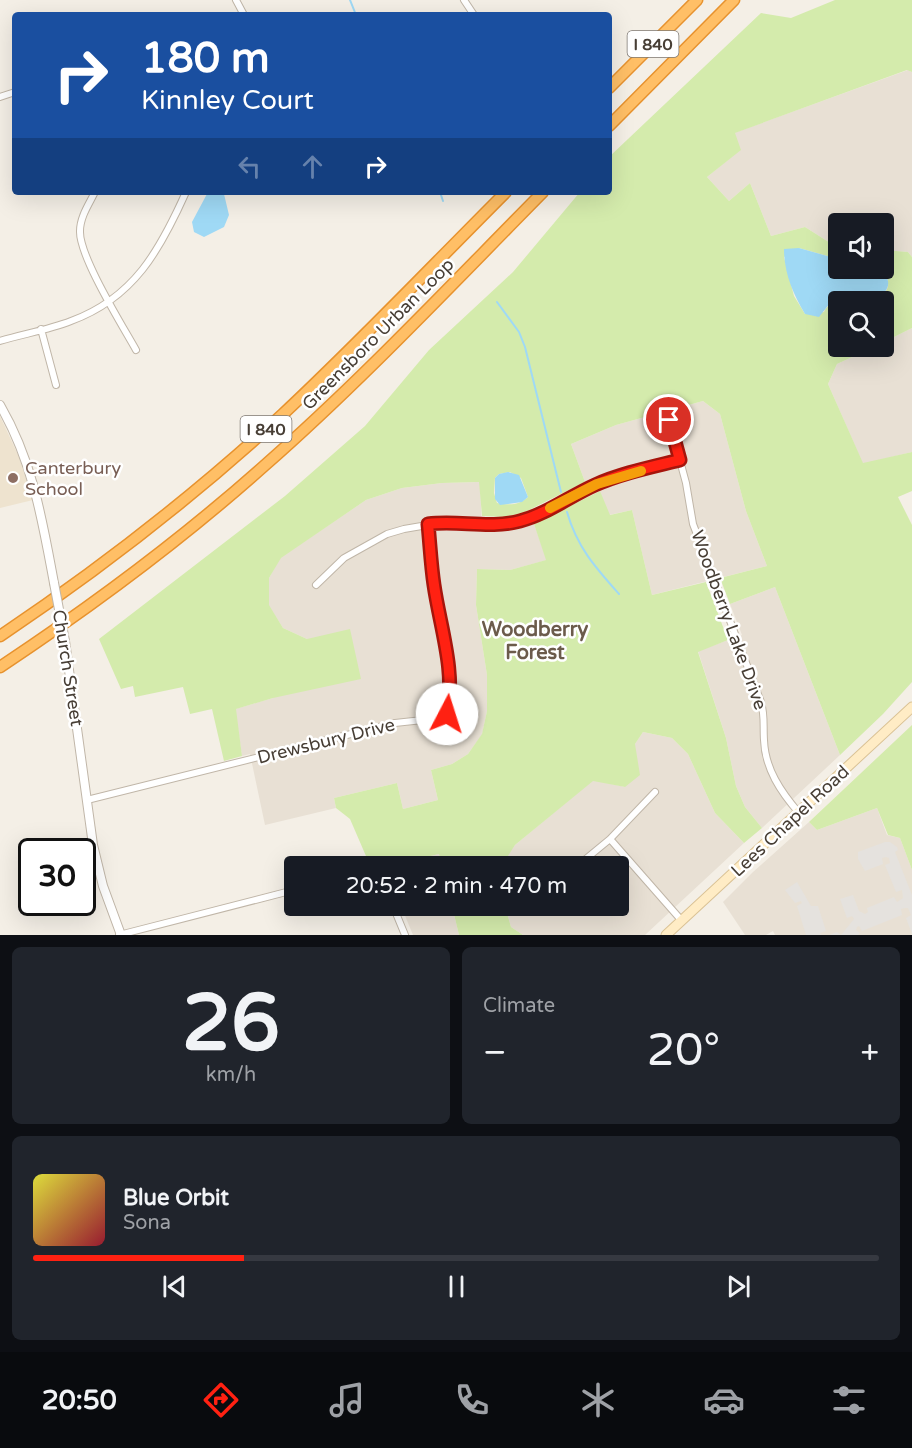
<!DOCTYPE html>
<html lang="en">
<head>
<meta charset="utf-8">
<style>
  body { margin:0; font-family:"Varela Round",sans-serif; background:#20242c; color:#f1f3f6; height:100vh; display:flex; flex-direction:column; font-size:22px; white-space:nowrap }
  * { box-sizing:border-box; margin:0 }
  p { font-size:20px; color:#9ea1a6 }
  .icon { flex:none; width:33px; height:33px; fill:none; stroke:currentColor; stroke-width:2; stroke-linecap:round; stroke-linejoin:round }
  .map { position:relative; height:935px; overflow:hidden }
  .drawer { display:flex; flex-direction:column; gap:12px; padding:12px; background:#0d0f14; flex:1 }
  .drawer>* { flex:none }
  .top-card { position:absolute; left:12px; top:12px; width:600px; height:183px; border-radius:6px; box-shadow:0 6px 24px #0002; background:#1a4fa0; color:#fff; overflow:hidden }
  .fabs { position:absolute; left:828px; top:213px; display:grid; gap:12px }
  .fabs a { display:grid; place-items:center; width:66px; height:66px; border-radius:6px; background:#171b24; box-shadow:0 6px 24px #0002; font-size:30px }
  .speed { position:absolute; left:18px; top:838px; display:flex; gap:12px; font-size:30px; font-weight:700; text-align:center }
  .speed>* { display:grid; place-content:center; width:78px; height:78px; border-radius:50%; background:#171b24; box-shadow:0 6px 24px #0002; line-height:1 }
  .speed .limit { border:3px solid #111; border-radius:9px; background:#fff; color:#111 }
  .pin { position:absolute; display:grid; place-items:center; width:51px; height:51px; color:#fff; margin:-26px; border:3px solid #fff; border-radius:50%; box-shadow:0 2px 6px #0007 }
  .me { position:absolute; width:66px; margin:-33px; rotate:5deg; stroke-linejoin:round; filter:drop-shadow(0 0 4px #0008) }
  .turn { display:flex; align-items:center; gap:21px; height:126px; padding:0 30px; font-size:27px }
  .turn .icon { width:78px; height:78px; stroke-width:2.5 }
  .turn b { display:block; font-size:42px; line-height:51px }
  .lanes { display:flex; align-items:center; height:57px; padding:0 30px; background:#0003; justify-content:center; gap:30px; direction:ltr }
  .lanes .off { opacity:.35 }
  .big { font-size:45px; font-weight:600; line-height:1.1 }
  .drawer .widget { flex:1; display:flex; flex-direction:column; justify-content:center; gap:9px; min-width:0; padding:0 21px; border-radius:9px; background:#20242c }
  .drawer .dial { align-items:center; gap:0 }
  .dial b { font-size:78px; line-height:1 }
  .song { display:flex; align-items:center; gap:18px }
  .cover { width:72px; height:72px; border-radius:9px; background:linear-gradient(135deg,hsl(60 70% 55%),hsl(350 70% 35%)) }
  .played { height:6px; border-radius:3px; background:linear-gradient(90deg,#ff2112 25%,#363941 25%) }
  .keys { display:flex; justify-content:space-around; direction:ltr }
  .heat { display:flex; justify-content:space-between; align-items:center; font-size:33px; direction:ltr }
  .drawer .tiles { flex:1; display:grid; gap:12px; grid-template-columns:1fr 1fr }
  .widget:last-child { grid-column:span 2 }
  .trip { position:absolute; left:284px; top:856px; width:345px; height:60px; border-radius:6px; background:#171b24; box-shadow:0 6px 24px #0002; font-weight:600; line-height:60px; text-align:center }
  .dock { display:flex; height:96px; justify-content:space-around; align-items:center; background:#090b0e; color:#9ea1a6 }
  .dock .icon { width:42px; height:42px }
  .dock .active { color:#ff2112 }
  .dock b { font-size:27px; color:#f1f3f6 }
  .map>svg:first-child { display:block }
</style>
</head>
<body>
<div class="map">
<svg width="912" height="935" viewBox="0 0 912 935">
  <rect width="100%" height="100%" fill="#f4efe6"/>
  <path fill="#e8e0d4" d="M908,70L912,72V257L908,252L884,250V224H838V247L835,246L805,227L771,236L750,183L729,201L707,177L740,150L734,133Z
    M912,328V452L863,464L828,384L837,364L874,347L884,346V342Z
    M703,401L720,414L746,511L767,566L652,595L632,510L609,515L594,478L585,482L571,444L616,425Z
    M480,482L482,531L515,530L534,524L547,560L510,570L477,569L476,605L487,675V711L482,735L468,754L452,764L431,770L438,800L403,809L397,783L334,798L336,808L265,825L250,754L242,756L235,709L273,698L307,639L283,628L269,606V578L280,558L366,500L402,488L442,483Z
    M775,587L840,755L762,828L745,807L736,786L726,738L698,651L742,635L730,604Z
    M643,732L672,738L688,754L715,813L744,843L645,935H523L511,927L505,906H618V867H501V865L515,845L593,780L625,787L635,744Z
    M877,808L887,835L900,838L912,870V935H775L773,931L766,935H745L723,902L753,872L809,822L817,830Z
    M439,854L442,867H384Z
    M401,906H452L459,935H413Z"/>
  <path fill="#eee3cf" d="M0,416L19,457L33,500L0,508Z"/>
  <path fill="#d4ebac" fill-rule="evenodd" d="M835,0H912V72L907,70L735,133L741,150L707,177L729,201L750,183L771,236L805,227L835,246L838,247V259L799,248L784,257L794,296L805,314L824,312C831,295 859,298 875,299C887,293 891,287 886,276L870,269L884,268V250L908,252L912,257V328L884,342V302H838V346L874,347L837,364L828,384L863,463L912,452V491L898,497L912,525V682L883,714L840,755L775,587L730,604L720,578L767,566L746,511L720,414L703,401L616,425L571,444L585,482L523,513L505,517L482,516L479,482L442,483L402,488L366,500L281,558L269,578V605L283,628L307,639L350,629L361,679L273,698L236,709L242,756L224,761L212,709L190,714L183,687L135,697L133,686L121,689L99,639L285,496L365,426L429,350L513,272L580,192H609V157L761,13L791,18ZM510,472L521,478L528,497C518,506 509,505 497,503L494,493L495,478L499,474Z
    M600,491L610,515L632,510L652,595L706,582L728,640L698,652L726,738L736,786L745,807L762,828L744,843L715,813L688,754L672,738L643,732L635,744L640,775L625,787L593,781L515,845L501,867H442L439,854L384,867L369,863L350,819L336,808L334,798L397,783L403,809L438,800L431,770L452,764L468,754L482,734L487,711V675L476,605L477,569L510,570L546,560L534,524Z
    M912,725V870L900,838L888,835L877,808L817,830L809,822Z
    M452,906H505L511,927L523,935H459Z"/>
  <path fill="#e5e2de" d="M885,842H890L897,847L898,850L895,852L912,895V934L906,918L911,915L908,908H905L901,909L902,915L862,931L859,926L857,927L856,930L860,933L858,935H829L837,932L841,935L854,919L852,916L847,918L840,899L853,895L859,911L865,914L868,912L867,908L894,897L897,902L903,898L902,890L896,892L885,865L890,863L889,858L886,857L882,858L883,864L865,871L858,859V852Z
    M797,882L811,906H818L826,931L820,933L821,935H806L797,906L802,903L801,901L795,903L785,890Z"/>
  <path fill="#9fd9f5" d="M208,192H222L224,194L229,215L224,227L204,237L194,232L192,222Z
    M799,248L838,259V268L870,269L886,276C892,286 885,294 875,299L854,298L830,303L819,317L805,314C793,294 784,273 784,249Z
    M508,472L519,475L528,497L522,502L500,505L495,499V478L499,474Z"/>
  <g fill="none" stroke-linecap="round" stroke-linejoin="round">
    <path stroke="#9fd9f5" stroke-width="2" d="M350,0L356,15
      M440,192L443,201
      M497,302L519,332L525,347L561,492
      M567,512C577,547 595,567 619,594"/>
    <g stroke="#c0b6a8" stroke-width="8">
      <path id="minor" d="M236,0L244,15
        M464,0L474,15
        M0,97L15,92
        M95,192C89,204 80,217 80,231C79,256 122,325 136,350
        M41,329L56,385
        M0,341C23,334 48,330 71,321C134,298 160,250 186,192
        M669,420L686,483L693,524L761,702C765,716 763,726 764,740C765,769 781,792 799,813
        M316,585L344,558L387,534L404,529L445,522L497,524L520,521L536,515L597,484L680,460
        M87,800L395,723L441,718L447,714C456,671 440,627 434,585C431,565 430,544 428,524
        M610,839L682,921
        M576,867L610,839L655,792
        M393,906L405,935
        M119,935L294,890"/>
    </g>
    <g stroke="#c0b6a8" stroke-width="10">
      <path id="tertiary" d="M0,405C33,462 42,519 54,583
        M65,641L93,845L103,886L121,935"/>
    </g>
    <g stroke="#dac295" stroke-width="11">
      <path id="secondary" d="M666,935L912,707"/>
    </g>
    <g stroke="#e7922e" stroke-width="13">
      <path id="motorway" d="M609,88L697,0
        M609,126L734,0
        M0,636C100,569 195,495 283,414C360,342 432,266 506,192
        M0,667C92,606 181,540 264,466C362,380 451,285 543,192"/>
    </g>
    <use href="#minor" stroke="#fff" stroke-width="6"/>
    <use href="#tertiary" stroke="#fff" stroke-width="8"/>
    <use href="#secondary" stroke="#ffecc5" stroke-width="9"/>
    <use href="#motorway" stroke="#ffbf66" stroke-width="10"/>
    <g stroke="#c0b6a8" stroke-width="10" stroke-linecap="butt">
      <path id="tertiary-bridge" d="M54,583L65,641"/>
    </g>
    <use href="#tertiary-bridge" stroke="#fff" stroke-width="8"/>
  </g>
  <g fill="none" stroke-linecap="round" stroke-linejoin="round">
    <g stroke="#a6150c" stroke-width="15">
      <path id="route" d="M447,714C456,671 440,627 434,585C431,565 430,544 428,524C458,520 490,529 520,521C547,514 570,496 595,485C622,473 652,467 680,460L669,420"/>
    </g>
    <use href="#route" stroke="#ff2112" stroke-width="10"/>
    <path stroke="#f59e0b" stroke-width="10" d="M550,508L597,484L641,471"/>
  </g>
  <circle fill="#8d6e63" stroke="#fff" stroke-width="2" cx="13" cy="478" r="6"/>
  <g text-anchor="middle" stroke-width="5" stroke-linejoin="round" paint-order="stroke">
    <g fill="#fff" stroke="#7e7872" stroke-width="1.5">
      <rect x="627.5" y="31" width="51" height="26" rx="4.5"/>
      <rect x="240.5" y="416" width="51" height="26" rx="4.5"/>
    </g>
    <g font-size="16" font-weight="bold" fill="#473e35">
      <text x="653" y="50">I 840</text>
      <text x="266" y="435">I 840</text>
    </g>
    <g font-size="18" fill="#473e35" stroke="#fff">
      <text transform="translate(378 334) rotate(-45)" y="6">Greensboro Urban Loop</text>
      <text transform="translate(729 620) rotate(70)" y="6">Woodberry Lake Drive</text>
      <text transform="translate(68 668) rotate(81)" y="6">Church Street</text>
      <text transform="translate(326 741) rotate(-14)" y="6">Drewsbury Drive</text>
      <text transform="translate(790 821) rotate(-43)" y="6">Lees Chapel Road</text>
    </g>
    <g font-size="18" fill="#785e54" stroke="#fff" text-anchor="start">
      <text x="25" y="474">Canterbury<tspan x="25" dy="21">School</tspan></text>
    </g>
    <g font-size="20" font-weight="bold" fill="#6b5b4b" stroke="#fff">
      <text x="535" y="636">Woodberry<tspan x="535" dy="23">Forest</tspan></text>
    </g>
  </g>
</svg>
<div class="fabs">
<a><svg class="icon" aria-label="sound" viewBox="0 0 24 24"><path d="M4 9h4l5-4v14l-5-4H4zM17 9q2 3 0 6"/></svg></a>
<a><svg class="icon" aria-label="search" viewBox="0 0 24 24"><circle cx="10" cy="10" r="6"/><path d="M15 15l6 6"/></svg></a>
</div>
<div class="speed"><div class="limit">30</div></div>
<div class="pin" style="left:669px;top:420px;background:#d93025"><svg class="icon" aria-label="arrive" viewBox="0 0 24 24"><path d="M6 21V4h12l-3 4 3 4H6"/></svg></div>
<svg class="me" style="left:447px;top:714px" viewBox="-20 -20 40 40"><circle r="19" fill="#fff"/><path d="M0-13L10 11 0 6-10 11z" fill="#ff2112"/></svg>
<div class="trip">20:52 · 2 min · 470 m</div>
<div class="top-card">
<div class="turn"><svg class="icon" aria-label="right" viewBox="0 0 24 24"><path d="M7 20v-9h11M14 6l5 5-5 5"/></svg><div><b>180 m</b>Kinnley Court</div></div>
<div class="lanes"><svg class="icon off" aria-label="left" viewBox="0 0 24 24"><path d="M17 20v-9H6M10 6l-5 5 5 5"/></svg><svg class="icon off" aria-label="ahead" viewBox="0 0 24 24"><path d="M12 20V5M6 11l6-6 6 6"/></svg><svg class="icon" aria-label="right" viewBox="0 0 24 24"><path d="M7 20v-9h11M14 6l5 5-5 5"/></svg></div>
</div>
</div>
<section class="drawer">
<div class="tiles">
<div class="widget dial"><b>26</b><p>km/h</p></div>
<div class="widget"><p>Climate</p>
<div class="heat"><a>−</a><b class="big">20°</b><a>+</a></div>
</div>
<div class="widget">
<div class="song"><i class="cover"></i><div><b>Blue Orbit</b><p>Sona</p></div></div>
<div class="played"></div>
<div class="keys"><svg class="icon" aria-label="previous" viewBox="0 0 24 24"><path d="M18 5L8 12l10 7zM5 5v14"/></svg><svg class="icon" aria-label="pause" viewBox="0 0 24 24"><path d="M8 5v14M16 5v14"/></svg><svg class="icon" aria-label="next" viewBox="0 0 24 24"><path d="M6 5l10 7-10 7zM19 5v14"/></svg></div>
</div>
</div>
</section>
<nav class="dock">
<b>20:50</b>
<svg class="icon active" aria-label="directions" viewBox="0 0 24 24"><path d="M12 3l9 9-9 9-9-9zM9 14v-3h6M13 9l2 2-2 2"/></svg>
<svg class="icon" aria-label="music" viewBox="0 0 24 24"><path d="M9 18V5l10-2v13"/><circle cx="6" cy="18" r="3"/><circle cx="16" cy="16" r="3"/></svg>
<svg class="icon" aria-label="phone" viewBox="0 0 24 24"><path d="M5 4h4l2 5-3 2q2 4 5 5l2-3 5 2v4C11 20 4 13 5 4z"/></svg>
<svg class="icon" aria-label="climate" viewBox="0 0 24 24"><path d="M12 3v18M4 7l16 10M4 17L20 7"/></svg>
<svg class="icon" aria-label="car" viewBox="0 0 24 24"><path d="M5 17H2v-5l4-1 3-4h7l3 4 3 1v5h-3M9 17h6M6 11h13"/><circle cx="7" cy="17" r="2"/><circle cx="17" cy="17" r="2"/></svg>
<svg class="icon" aria-label="filters" viewBox="0 0 24 24"><path d="M4 7h16M4 17h16"/><circle cx="9" cy="7" r="2"/><circle cx="15" cy="17" r="2"/></svg>
</nav>
</body>
</html>
